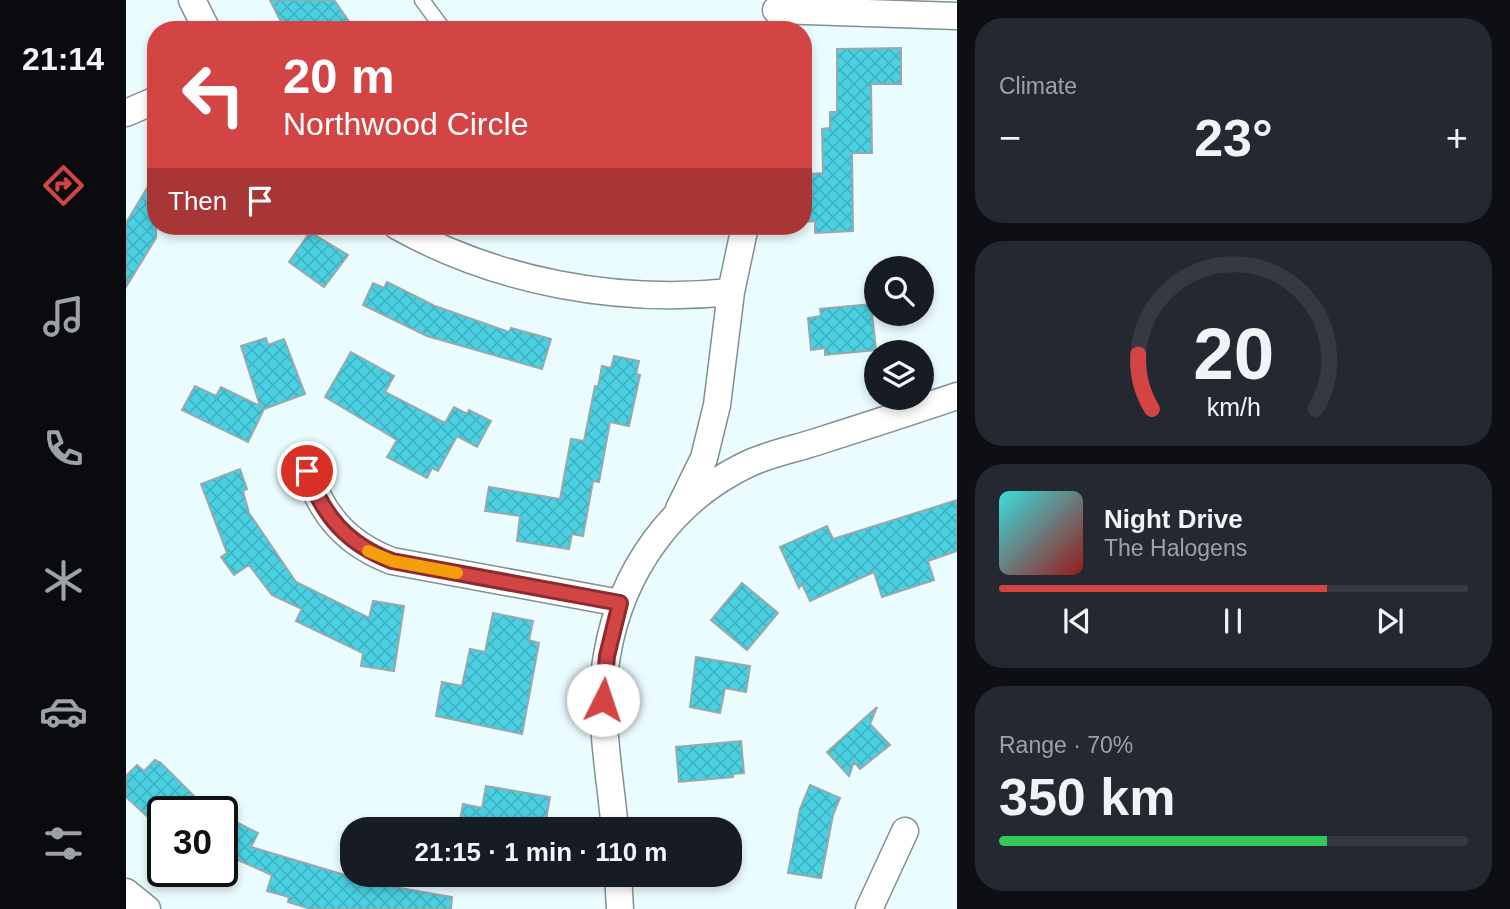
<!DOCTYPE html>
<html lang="en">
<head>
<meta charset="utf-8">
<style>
  body { margin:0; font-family:Helvetica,sans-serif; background:#242831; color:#f1f3f6; height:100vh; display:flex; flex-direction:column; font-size:26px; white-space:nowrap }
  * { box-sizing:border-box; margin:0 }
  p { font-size:23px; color:#9ea1a6 }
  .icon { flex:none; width:38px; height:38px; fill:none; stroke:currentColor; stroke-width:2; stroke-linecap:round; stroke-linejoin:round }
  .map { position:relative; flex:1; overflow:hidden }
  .panel { display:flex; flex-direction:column; gap:18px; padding:18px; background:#0d0f14; width:553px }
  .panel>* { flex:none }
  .hud { position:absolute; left:21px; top:21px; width:665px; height:214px; border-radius:28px; box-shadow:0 4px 10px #0003; background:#d34445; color:#fff; overflow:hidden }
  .controls { position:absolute; left:738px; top:256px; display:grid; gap:14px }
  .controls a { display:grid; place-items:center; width:70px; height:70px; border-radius:50%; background:#171b24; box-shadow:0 4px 10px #0003; font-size:35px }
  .speed { position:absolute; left:21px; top:796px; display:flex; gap:14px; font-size:35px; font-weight:700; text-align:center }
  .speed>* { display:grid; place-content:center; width:91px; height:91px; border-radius:50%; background:#171b24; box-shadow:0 4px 10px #0003; line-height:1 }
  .speed .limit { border:4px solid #111; border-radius:10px; background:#fff; color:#111 }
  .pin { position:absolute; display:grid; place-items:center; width:60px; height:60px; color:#fff; margin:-30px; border:4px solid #fff; border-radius:50%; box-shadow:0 2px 7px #0007 }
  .me { position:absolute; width:77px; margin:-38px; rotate:4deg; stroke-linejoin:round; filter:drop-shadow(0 0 5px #0008) }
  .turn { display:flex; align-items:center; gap:24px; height:147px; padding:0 21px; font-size:32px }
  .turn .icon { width:91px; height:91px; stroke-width:2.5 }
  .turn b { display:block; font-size:49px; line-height:60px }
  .then { display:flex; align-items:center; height:66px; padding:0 21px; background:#0003; gap:14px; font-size:26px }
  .big { font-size:52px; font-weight:600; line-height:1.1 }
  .panel .tile { flex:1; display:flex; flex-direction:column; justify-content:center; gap:10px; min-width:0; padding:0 24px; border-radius:28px; background:#242831 }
  .panel .dial { align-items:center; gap:0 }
  .dial svg { height:182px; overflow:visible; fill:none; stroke:#363941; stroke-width:7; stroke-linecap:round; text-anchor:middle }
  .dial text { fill:#f1f3f6; stroke:none }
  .song { display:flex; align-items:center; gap:21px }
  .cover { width:84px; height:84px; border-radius:10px; background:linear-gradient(135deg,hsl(180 70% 55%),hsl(0 70% 35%)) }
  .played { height:7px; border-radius:4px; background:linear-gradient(90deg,#d34445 70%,#363941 70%) }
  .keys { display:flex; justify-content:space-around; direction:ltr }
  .heat { display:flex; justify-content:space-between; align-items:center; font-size:38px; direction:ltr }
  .charge { height:10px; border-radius:5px; background:linear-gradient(90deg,#34c759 70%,#363941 0) }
  .trip { position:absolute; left:214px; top:817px; width:402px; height:70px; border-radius:28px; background:#171b24; box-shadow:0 4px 10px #0003; font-weight:600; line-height:70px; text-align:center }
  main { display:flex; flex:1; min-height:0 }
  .tab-bar { display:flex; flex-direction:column; width:126px; justify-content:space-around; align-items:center; background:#090b0e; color:#9ea1a6 }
  .tab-bar .icon { width:49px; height:49px }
  .tab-bar .selected { color:#d34445 }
  .tab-bar b { font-size:32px; color:#f1f3f6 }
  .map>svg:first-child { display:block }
</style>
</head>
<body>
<main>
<nav class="tab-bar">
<b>21:14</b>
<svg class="icon selected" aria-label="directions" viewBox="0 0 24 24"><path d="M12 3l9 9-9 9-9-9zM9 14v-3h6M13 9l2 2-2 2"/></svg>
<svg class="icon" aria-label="music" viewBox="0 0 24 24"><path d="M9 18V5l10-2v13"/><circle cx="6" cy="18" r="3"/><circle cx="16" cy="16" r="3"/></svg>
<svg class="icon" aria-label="phone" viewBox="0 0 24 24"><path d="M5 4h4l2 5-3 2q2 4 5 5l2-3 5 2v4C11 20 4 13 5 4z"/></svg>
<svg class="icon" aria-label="climate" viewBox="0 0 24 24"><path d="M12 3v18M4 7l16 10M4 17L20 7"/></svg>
<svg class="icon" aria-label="car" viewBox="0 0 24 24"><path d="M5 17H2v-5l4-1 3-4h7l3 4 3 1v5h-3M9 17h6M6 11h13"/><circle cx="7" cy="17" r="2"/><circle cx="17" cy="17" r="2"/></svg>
<svg class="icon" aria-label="filters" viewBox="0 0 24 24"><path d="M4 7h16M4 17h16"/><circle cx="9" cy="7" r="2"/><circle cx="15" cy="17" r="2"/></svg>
</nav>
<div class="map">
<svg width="831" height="909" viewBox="0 0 831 909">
  <defs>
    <pattern id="building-cross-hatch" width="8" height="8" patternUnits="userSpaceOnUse" patternTransform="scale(1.75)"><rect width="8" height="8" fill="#49d1e3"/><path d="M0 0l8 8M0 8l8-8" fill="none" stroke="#40b3c3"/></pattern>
  </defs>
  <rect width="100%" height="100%" fill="#ebfcff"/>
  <path fill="url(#building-cross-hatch)" stroke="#99a8ab" stroke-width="2" d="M144,0H208L229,30H159Z
    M775,48V84H745L746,153H726L727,231L689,233V221L677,222V199L686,198L685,174L697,173L696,129L704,128V112H711V49Z
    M30,173V238L0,287V223Z
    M184,232L222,255L198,287L163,262Z
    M261,282L309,306L383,332L385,328L425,339L416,369L301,336L237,305L247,283L258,288Z
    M745,304L750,350L699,355V348L685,350L682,318L695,316L694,309Z
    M140,338L142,345L158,339L179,394L138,409L122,442L56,410L69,386L90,396L95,387L134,406L115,346Z
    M225,352L268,376L259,392L319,423L328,407L341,414L343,410L365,421L351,447L331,436L312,471L306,468L301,478L261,457L271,440L199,397Z
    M488,356L513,361L510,374L514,375L503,426L484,422L473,482L467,481L457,536L446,534L443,549L391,541L394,516L359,511L363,487L434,499L445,439L458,441L469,386L472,387L476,366L485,368Z
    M114,469L121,489L117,491L123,513L170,582L243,618L247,601L278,606L268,671L235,666L237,653L170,621L176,609L146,595L123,565L108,575L95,557L101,553L75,484Z
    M831,500V551L802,561L808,580L756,597L748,572L684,601L676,584L673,588L654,547L701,526L707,539Z
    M616,583L652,613L621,650L585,620Z
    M367,613L407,621L403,640L413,643L396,734L310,716L316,682L336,686L344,649L359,652Z
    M570,657L624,666L620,692L599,688L594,713L564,707Z
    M751,707L744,724L764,745L734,769L728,762L723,776L701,752Z
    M615,741L618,773L607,774V777L553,782L550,747Z
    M29,760L35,763L84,812H37V831L0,797V776L11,765L18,771Z
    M684,785L714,798L707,815L695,878L662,873L674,809Z
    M360,786L424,797L419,826H413V830H332L337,804L356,808Z
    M96,815L132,833L125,847L219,875H253L251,884L326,897L325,909H185L162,902L163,897L141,891L146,875L96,853Z"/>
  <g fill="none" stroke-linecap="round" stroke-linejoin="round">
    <g stroke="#819093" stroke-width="17">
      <path id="service" d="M296,0L318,30"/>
    </g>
    <g stroke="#819093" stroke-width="29">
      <path id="minor" d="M66,0L81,30
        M650,10L831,16
        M0,113L30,100
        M271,226C371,282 492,304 605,292
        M181,471C197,516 221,544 266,561L494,603
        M553,509L578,458L591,405L605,292L619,226
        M489,830C484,773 471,711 481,655C495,572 546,499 624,463C644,454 668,449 690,442C737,427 784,412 831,396
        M492,875L494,909
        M0,892L21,909
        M743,909L779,831"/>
    </g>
    <use href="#service" stroke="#fff" stroke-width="14"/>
    <use href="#minor" stroke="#fff" stroke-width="26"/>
  </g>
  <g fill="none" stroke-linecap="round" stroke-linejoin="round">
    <g stroke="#892c2d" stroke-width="18">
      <path id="route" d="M181,471C197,516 221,544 266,561L494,603L481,656L477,700"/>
    </g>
    <use href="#route" stroke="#d34445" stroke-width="12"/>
    <path stroke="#f59e0b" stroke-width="12" d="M242,551L266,561L331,573"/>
  </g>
</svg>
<div class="controls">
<a><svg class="icon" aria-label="search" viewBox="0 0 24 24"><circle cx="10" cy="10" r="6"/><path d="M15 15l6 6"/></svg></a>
<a><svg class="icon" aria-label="layers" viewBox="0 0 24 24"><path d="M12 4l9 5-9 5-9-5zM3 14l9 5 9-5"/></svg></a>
</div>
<div class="speed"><div class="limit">30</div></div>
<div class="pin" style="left:181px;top:471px;background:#d93025"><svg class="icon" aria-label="arrive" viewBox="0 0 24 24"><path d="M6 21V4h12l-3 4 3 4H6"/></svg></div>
<svg class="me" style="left:477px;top:700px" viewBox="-20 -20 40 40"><circle r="19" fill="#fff"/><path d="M0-13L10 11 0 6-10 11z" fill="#d34445"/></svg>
<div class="trip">21:15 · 1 min · 110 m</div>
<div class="hud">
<div class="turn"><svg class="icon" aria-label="left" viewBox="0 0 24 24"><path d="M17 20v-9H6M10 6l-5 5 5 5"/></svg><div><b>20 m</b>Northwood Circle</div></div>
<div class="then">Then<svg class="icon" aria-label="arrive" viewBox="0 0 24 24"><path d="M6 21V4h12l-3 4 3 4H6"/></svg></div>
</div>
</div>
<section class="panel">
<div class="tile"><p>Climate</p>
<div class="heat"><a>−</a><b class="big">23°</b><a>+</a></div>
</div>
<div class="tile dial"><svg viewBox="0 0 100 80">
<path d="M14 69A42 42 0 1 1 86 69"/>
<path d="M14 69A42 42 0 0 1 8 45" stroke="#d34445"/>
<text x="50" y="56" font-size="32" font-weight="700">20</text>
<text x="50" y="72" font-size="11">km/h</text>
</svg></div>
<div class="tile">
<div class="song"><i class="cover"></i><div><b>Night Drive</b><p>The Halogens</p></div></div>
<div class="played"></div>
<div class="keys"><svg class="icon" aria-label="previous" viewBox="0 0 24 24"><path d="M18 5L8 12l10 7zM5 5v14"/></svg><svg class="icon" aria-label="pause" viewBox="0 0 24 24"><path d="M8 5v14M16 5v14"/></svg><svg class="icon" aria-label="next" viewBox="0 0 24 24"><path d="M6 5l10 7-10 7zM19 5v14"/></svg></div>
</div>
<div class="tile"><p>Range · 70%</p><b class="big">350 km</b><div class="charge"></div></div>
</section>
</main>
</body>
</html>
